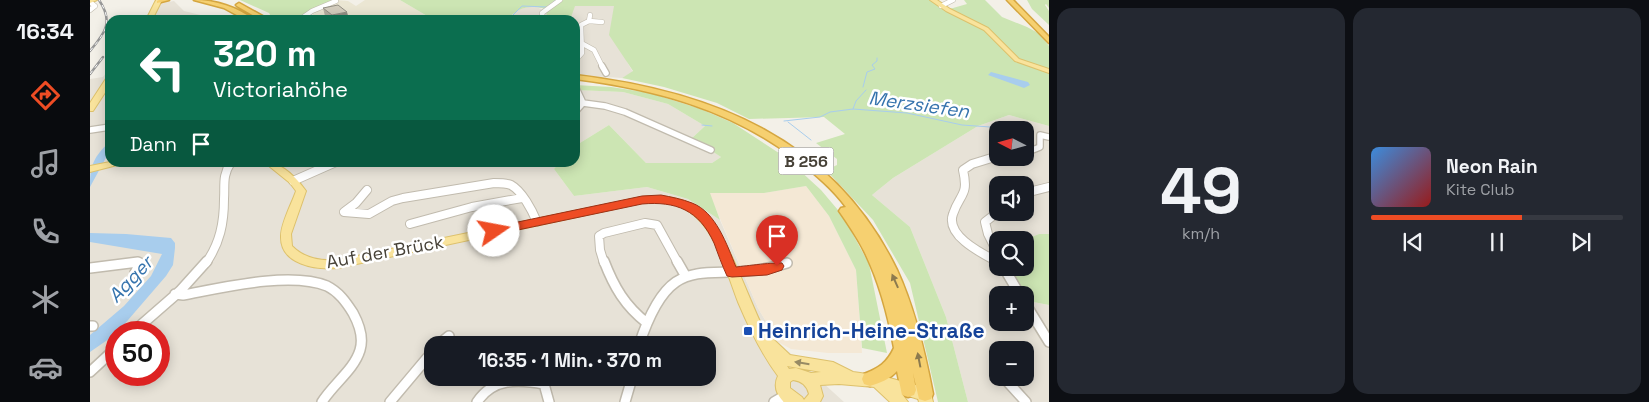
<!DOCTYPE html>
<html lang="de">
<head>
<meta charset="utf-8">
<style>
  body { margin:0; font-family:"Space Grotesk",sans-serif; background:#242831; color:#f1f3f6; height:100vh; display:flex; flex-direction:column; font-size:19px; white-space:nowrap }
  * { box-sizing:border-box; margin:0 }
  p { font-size:16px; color:#9ea1a6 }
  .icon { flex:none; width:28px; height:28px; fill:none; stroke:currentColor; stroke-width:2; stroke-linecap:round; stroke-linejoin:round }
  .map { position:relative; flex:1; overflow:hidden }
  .sheet { display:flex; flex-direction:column; gap:8px; padding:8px; background:#0d0f14; width:600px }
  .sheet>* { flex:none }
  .banner { position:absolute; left:15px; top:15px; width:475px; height:152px; border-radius:15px; box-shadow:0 2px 12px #0003; background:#0b6e4f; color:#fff; overflow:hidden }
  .needle { width:32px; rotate:276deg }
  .tools { position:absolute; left:899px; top:121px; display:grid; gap:10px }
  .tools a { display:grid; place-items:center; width:45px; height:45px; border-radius:10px; background:#171b24; box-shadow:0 2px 12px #0003; font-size:25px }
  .speed { position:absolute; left:15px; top:321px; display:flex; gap:10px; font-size:25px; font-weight:700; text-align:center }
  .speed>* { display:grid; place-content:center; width:65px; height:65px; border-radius:50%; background:#171b24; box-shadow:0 2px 12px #0003; line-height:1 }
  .speed .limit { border:8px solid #d22; background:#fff; color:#111 }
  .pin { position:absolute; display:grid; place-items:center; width:42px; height:42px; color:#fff; margin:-51px -21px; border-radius:50% 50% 50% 0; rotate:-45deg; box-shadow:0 0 5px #0007 }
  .pin .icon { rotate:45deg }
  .me { position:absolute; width:55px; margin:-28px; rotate:78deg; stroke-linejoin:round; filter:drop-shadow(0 0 4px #0008) }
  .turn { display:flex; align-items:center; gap:18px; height:105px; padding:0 25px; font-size:22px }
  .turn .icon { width:65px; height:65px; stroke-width:2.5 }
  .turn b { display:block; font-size:35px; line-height:42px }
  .then { display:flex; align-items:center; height:48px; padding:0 25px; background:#0003; gap:10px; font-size:19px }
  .sheet .widget { flex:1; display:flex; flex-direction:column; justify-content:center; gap:8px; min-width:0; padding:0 18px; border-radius:15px; background:#242831 }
  .sheet .dial { align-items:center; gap:0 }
  .dial b { font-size:65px; line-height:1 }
  .song { display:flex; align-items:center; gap:15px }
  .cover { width:60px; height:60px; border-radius:8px; background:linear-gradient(135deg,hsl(210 70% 55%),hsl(0 70% 35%)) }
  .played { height:5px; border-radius:2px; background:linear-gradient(90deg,#ee4c24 60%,#363941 60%) }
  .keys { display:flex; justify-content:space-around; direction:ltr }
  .sheet .tiles { flex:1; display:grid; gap:8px; grid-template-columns:repeat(2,1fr) }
  .trip { position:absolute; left:334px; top:336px; width:292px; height:50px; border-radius:15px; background:#171b24; box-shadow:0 2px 12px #0003; font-weight:700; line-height:50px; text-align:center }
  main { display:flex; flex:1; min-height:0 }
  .menu { display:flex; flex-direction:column; width:90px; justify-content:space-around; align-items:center; background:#090b0e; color:#9ea1a6 }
  .menu .icon { width:35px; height:35px }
  .menu .on { color:#ee4c24 }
  .menu b { font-size:22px; color:#f1f3f6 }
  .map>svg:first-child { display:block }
</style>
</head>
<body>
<main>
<nav class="menu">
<b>16:34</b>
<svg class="icon on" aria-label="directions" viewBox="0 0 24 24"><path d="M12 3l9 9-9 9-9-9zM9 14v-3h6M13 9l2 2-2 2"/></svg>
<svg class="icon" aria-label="music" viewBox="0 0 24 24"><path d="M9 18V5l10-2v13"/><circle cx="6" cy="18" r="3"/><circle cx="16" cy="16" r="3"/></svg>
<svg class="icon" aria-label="phone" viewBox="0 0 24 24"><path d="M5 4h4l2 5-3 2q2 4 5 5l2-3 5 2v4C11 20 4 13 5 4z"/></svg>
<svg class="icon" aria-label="climate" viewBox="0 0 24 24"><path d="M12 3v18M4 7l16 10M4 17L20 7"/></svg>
<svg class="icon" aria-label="car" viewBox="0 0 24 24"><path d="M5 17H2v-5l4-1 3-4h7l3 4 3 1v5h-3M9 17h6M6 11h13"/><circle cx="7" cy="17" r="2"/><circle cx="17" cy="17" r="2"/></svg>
</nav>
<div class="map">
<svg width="959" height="402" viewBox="0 0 959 402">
  <rect width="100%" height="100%" fill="#f3f0e8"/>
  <path fill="#e7e2d7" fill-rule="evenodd" d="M84,1L94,11L131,20H54L64,4Z
    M443,6L480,19L484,6H525L537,62L543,72L532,78L485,75V20L419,19L426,10Z
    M20,68V162L469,163L464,169L484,196L557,187L598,199L630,220L668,308L688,342L754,402H0V79L13,77ZM26,332H69V375H26ZM342,345H618V378H342Z
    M485,90L533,92L578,104L615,126L603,137L631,157L622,163H556L519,125L485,146Z
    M919,115L959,126V234H949L934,240H908V268H920L935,295H908V322H935V295L938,301L959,305V402H878L856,317L820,227L782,195L803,178L888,126ZM908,130H935V158H908ZM908,185H935V212H908ZM908,350H935V378H908Z"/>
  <path fill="#f4e8d5" d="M716,186L739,216L766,270L772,353H738L701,349L688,342L668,308L619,193H674Z"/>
  <path fill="#ebe6d3" d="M246,0L258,1L266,6L275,0H310L344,20H273L268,16L262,20H225L227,18L221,13Z"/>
  <path fill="#cce5b3" d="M150,0H246L217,12L205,20H183L179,13Z
    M310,0H467L455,9C440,5 429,7 419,18L420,20H344Z
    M473,0H842L856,10L877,4L874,0H895L912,17L937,27L950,34L959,46V126L919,115L888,126L803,178L782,195L820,227L856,317L878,402H848L820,283L783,220L736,170L747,165V159L726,143L755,134L734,117L659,119L627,103L574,87L532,78L543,71L519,35L524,6H485L480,20L458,19L456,12Z
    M937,0H959V8L956,4L955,5L959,11V25L942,9Z
    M485,85L521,87L560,93L611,109L643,123L695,157L731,190L753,216L779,264L797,353L772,348L766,270L739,216L716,186L674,193H620L630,220L598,199L557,187L484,196L464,169L469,163L485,162V146L519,125L556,163H622L631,157L602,138L615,126L578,104L533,92L485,90Z
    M949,234H959V305L938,301L920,268H935L934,240Z"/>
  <path fill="#a8cded" d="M901,72L938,82L940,85L934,88L898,75Z
    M20,141V148L17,151L18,154L0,187C0,164 4,157 20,141Z
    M0,233L36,234L81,238L85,243V248L83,265L76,276L26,334L0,352V335L34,306L61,276L72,254L0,242Z"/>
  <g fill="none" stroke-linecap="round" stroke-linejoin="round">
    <path stroke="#a8cded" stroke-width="1" d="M422,20V16L432,6L457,7L466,0
      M773,87L777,72L785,69L782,65L787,61V58
      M763,109L766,101L776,90
      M694,121L730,117L740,112L763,109L817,113L872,125L900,127
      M698,122L721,140
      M612,125L622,126"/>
    <g stroke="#c1bbae" stroke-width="5.5">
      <path id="minor-far3" d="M0,2L5,6L0,10
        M851,6L863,0
        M209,20L222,11L246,1
        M453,20L452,13L470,0
        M499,21L512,22
        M493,44L504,50L513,68
        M485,61L492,53L491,25L499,21L500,15"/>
    </g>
    <g stroke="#c1bbae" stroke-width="8">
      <path id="minor-far2" d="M512,66L516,73
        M485,86L493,103
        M493,103L515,106L535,112L621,150
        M485,112L493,103
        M0,130L20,127
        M935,153L950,147V135L959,137"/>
    </g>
    <g stroke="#c1bbae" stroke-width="10">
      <path id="minor-far1" d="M935,153L938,152
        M908,156L882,164L873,170C879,196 870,193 863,214C855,236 893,254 908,262
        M203,181L246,162
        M277,190L266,203L254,212L279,214L302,201L313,198L404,183C409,183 416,183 421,185C432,191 442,210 447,222
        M935,193L959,187
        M908,212L895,222L898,234L908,254
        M320,224L382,207L432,198
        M43,263H49
        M116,263C130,243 134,223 134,199C135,184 132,176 141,162
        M514,263L510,250L509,236L514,233L555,223L567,225L588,263"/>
    </g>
    <g stroke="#c1bbae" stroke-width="12">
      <path id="minor" d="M514,261C524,287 535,306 557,323
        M587,261L595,275
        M0,268L48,262L50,263L45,273
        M914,268L930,295
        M85,294L93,295C131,288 200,271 237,286C249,292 256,302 263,313C269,324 274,337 270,350C264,370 243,384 232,402
        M935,303L959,342
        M0,326H3
        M43,332L90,291L117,261
        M348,345L359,336
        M549,345C584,239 618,289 697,263
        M0,372L26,348
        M914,378L936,402
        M300,402L342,352
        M387,402C403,378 428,379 454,384L459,402
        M535,402L542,378
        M684,402L696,395"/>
    </g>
    <g stroke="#ddc16c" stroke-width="2">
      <path id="major" d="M0,0H7L0,3Z
        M66,0H72L62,20H56Z
        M840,0H847L860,9L898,28L929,59L959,69V73L925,61L894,30L856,11Z
        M17,77H20V85L3,111H0V103Z
        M20,162H39L0,172V166Z
        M174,162C191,162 206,177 216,191L201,234L202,246C215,259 231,261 248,260L552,197C573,195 594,197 611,210C637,230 660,305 677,336L682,338L700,355L743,362L763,372L792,376L840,389L843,402H829L828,399L812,394L818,402H800L784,387L749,384L730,385L733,396L730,402H694C687,395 683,386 688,376C671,353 659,328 648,302C638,276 627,235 606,217C591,203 571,201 552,203L248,268C226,270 190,265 191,236C191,223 202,203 206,191L200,183ZM697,366L731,372L721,373L706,368L699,369ZM703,380C711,381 717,385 719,394L714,400L712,397L700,388V382Z"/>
    </g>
    <g stroke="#d5a640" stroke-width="3">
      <path id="highway" d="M69,0H79L67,3V1Z
        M104,0C125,0 148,7 164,20H156L134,8Z
        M917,0H923L959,37V43Z
        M149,3L178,19L179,20H171L147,6L146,5Z
        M485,75C622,91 744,139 807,270C825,309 835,352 843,394L841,399L835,401L829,399L823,373L826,390L824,395L818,397L812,395L807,371C800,379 790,383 780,386L774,384L772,379L774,374C789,368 797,363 804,348C798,315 789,281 774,251C767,237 758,224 749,211L751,208L756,207C742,188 723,172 704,158C639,109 564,89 485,79Z"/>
    </g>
    <use href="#minor-far3" stroke="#fff" stroke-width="4.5"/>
    <use href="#minor-far2" stroke="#fff" stroke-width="5.5"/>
    <use href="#minor-far1" stroke="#fff" stroke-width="8"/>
    <use href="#minor" stroke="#fff" stroke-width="9"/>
    <use href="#major" fill="#f9e39c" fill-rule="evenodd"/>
    <use href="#highway" fill="#f6d070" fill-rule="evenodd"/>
    <g stroke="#979797" stroke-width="2.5">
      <path id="rail" d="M0,51C15,33 24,22 9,0
        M0,74L13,57"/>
    </g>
    <use href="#rail" stroke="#fff" stroke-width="1" stroke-dasharray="4" stroke-linecap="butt"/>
  </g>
  <path fill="#b6b0a3" d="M233,8L259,19L255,20H240L235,16Z"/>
  <path fill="#949085" d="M257,12L259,19L255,20H243L242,15Z"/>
  <path fill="#d4cdbe" stroke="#949085" d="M248,5L257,12L242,15L233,8Z"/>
  <defs><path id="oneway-solid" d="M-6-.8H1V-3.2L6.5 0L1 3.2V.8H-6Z" transform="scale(1.25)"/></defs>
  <g fill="#8c7a4e">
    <use href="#oneway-solid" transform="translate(805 281) rotate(-114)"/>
    <use href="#oneway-solid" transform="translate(829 360) rotate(-101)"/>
  </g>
  <use fill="#978a64" href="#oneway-solid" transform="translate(712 363) rotate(-171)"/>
  <path fill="#ee4c24" stroke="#9b3117" d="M571,195C581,197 592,199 602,203C626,212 637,245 646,267C655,266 687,262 692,263L694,266L692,270L677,275L642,277L637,276C632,265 628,254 624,243C609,210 586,201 552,204L404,235L398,231L404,227L552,196Z"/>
  <rect fill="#1a4fb4" stroke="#fff" stroke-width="2" x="653" y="326" width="10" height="10" rx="2.5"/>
  <g text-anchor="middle" stroke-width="5" stroke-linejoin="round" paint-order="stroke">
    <rect fill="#fff" stroke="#7e7a73" stroke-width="1" x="688.5" y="147.5" width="55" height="27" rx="4"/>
    <g font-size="16" font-weight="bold" fill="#464137">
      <text x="716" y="167">B 256</text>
    </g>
    <g font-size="18" fill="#464137" stroke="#fff">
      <text transform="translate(295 252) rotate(-10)" y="6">Auf der Brück</text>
    </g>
    <g font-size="19" font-style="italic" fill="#3674ad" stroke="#fff">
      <text transform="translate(829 104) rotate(8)" y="7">Merzsiefen</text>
      <text transform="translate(40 279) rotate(-47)" y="7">Agger</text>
    </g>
    <g font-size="21" font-weight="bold" fill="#164399" stroke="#fff" text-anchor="start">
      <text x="668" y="338">Heinrich-Heine-Straße</text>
    </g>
  </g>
</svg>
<div class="tools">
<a><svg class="needle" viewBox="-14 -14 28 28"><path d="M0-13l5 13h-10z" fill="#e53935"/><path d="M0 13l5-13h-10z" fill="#9ea1a6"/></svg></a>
<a><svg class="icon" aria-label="sound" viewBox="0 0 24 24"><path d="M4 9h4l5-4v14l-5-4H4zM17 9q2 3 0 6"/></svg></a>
<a><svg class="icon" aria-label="search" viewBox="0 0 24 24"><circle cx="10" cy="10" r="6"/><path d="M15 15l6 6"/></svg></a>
<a>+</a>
<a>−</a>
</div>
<div class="speed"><div class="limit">50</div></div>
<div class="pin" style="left:687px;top:266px;background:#d93025"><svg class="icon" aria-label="arrive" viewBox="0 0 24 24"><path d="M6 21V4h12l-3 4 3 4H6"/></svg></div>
<svg class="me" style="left:404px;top:231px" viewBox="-20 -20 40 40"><circle r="19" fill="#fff"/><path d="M0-13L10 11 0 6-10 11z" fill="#ee4c24"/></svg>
<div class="trip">16:35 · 1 Min. · 370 m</div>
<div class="banner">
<div class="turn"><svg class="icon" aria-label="left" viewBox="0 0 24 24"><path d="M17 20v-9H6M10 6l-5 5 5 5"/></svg><div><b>320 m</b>Victoriahöhe</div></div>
<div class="then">Dann<svg class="icon" aria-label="arrive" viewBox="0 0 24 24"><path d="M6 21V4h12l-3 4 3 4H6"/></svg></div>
</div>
</div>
<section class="sheet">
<div class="tiles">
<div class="widget dial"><b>49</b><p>km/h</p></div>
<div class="widget">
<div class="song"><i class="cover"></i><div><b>Neon Rain</b><p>Kite Club</p></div></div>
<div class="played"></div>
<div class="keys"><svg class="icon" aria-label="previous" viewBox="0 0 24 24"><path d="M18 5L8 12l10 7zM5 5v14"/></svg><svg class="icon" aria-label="pause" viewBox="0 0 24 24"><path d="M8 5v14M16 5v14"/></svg><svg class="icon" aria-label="next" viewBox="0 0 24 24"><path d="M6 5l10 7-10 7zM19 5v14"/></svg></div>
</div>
</div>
</section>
</main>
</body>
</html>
